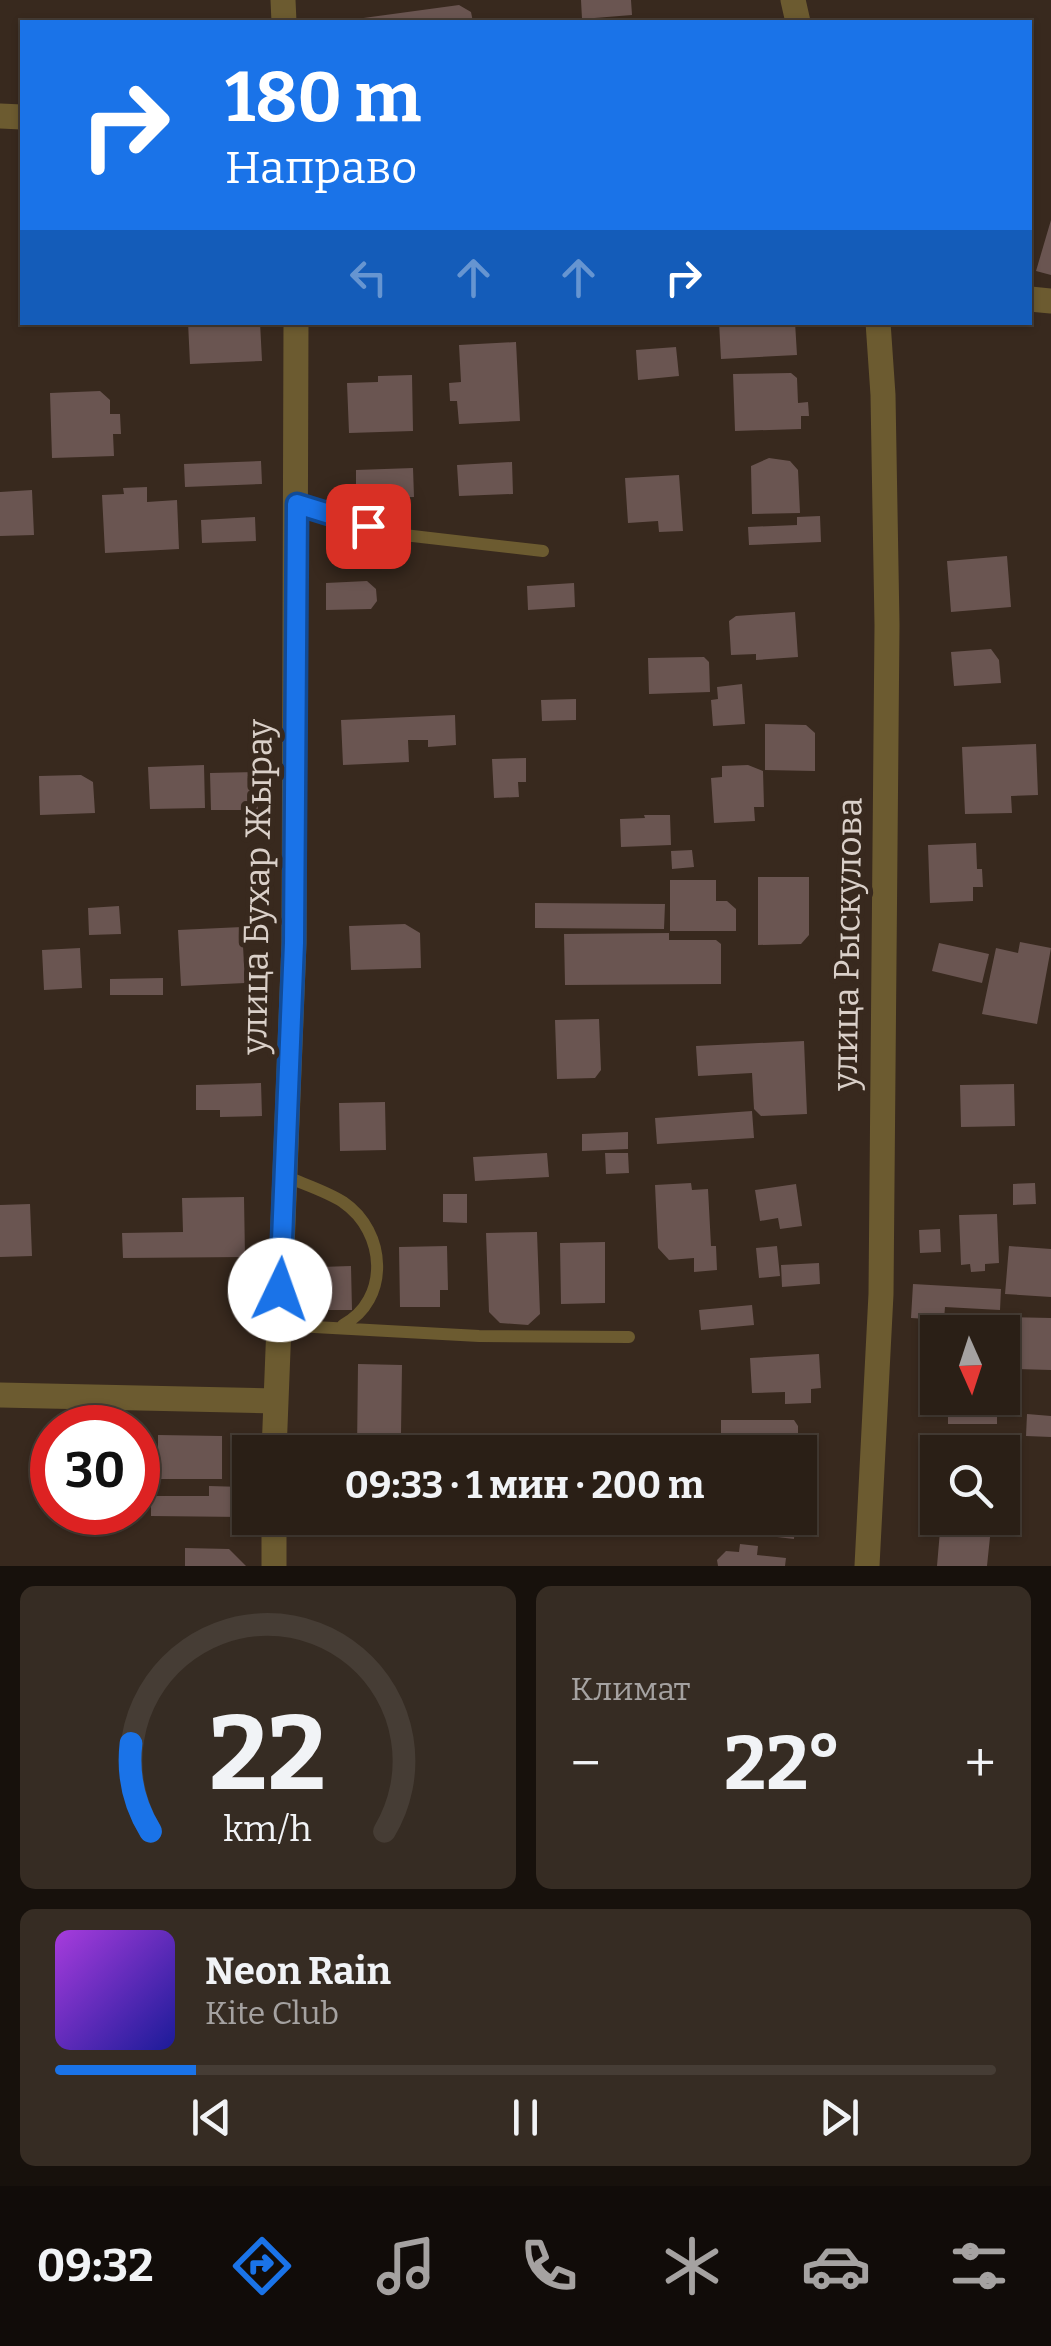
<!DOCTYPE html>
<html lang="ru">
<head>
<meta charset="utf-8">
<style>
  body { margin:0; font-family:Bitter,serif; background:#362c23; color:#f1f3f6; height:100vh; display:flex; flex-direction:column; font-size:38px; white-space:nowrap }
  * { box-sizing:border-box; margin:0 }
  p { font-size:32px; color:#a5a2a1 }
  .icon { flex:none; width:55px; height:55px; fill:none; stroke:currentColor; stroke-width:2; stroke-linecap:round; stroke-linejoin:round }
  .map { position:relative; height:1566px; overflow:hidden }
  .details { display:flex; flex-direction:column; gap:20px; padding:20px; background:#17110c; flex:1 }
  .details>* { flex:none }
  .banner { position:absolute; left:20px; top:20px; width:1012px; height:305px; border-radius:0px; box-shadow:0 2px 8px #0004,0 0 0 2px #463d35; background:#1a73e8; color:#fff; overflow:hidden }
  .needle { width:65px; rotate:177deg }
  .tools { position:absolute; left:920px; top:1315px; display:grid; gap:20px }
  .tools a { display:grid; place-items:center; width:100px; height:100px; border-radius:0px; background:#2a1f16; box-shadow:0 2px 8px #0004,0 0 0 2px #463d35; font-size:50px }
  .speed { position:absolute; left:30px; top:1405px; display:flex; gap:20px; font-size:50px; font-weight:700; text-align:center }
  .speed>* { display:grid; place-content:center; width:130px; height:130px; border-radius:50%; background:#2a1f16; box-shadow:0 2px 8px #0004,0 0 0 2px #463d35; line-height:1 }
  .speed .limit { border:15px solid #d22; background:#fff; color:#111 }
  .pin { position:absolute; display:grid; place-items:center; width:85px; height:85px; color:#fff; margin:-42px; border-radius:20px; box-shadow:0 5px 15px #0006 }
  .me { position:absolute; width:110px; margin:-55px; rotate:3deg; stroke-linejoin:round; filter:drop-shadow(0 0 8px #0008) }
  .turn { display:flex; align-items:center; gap:35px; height:210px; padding:0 40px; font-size:45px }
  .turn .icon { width:130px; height:130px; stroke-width:2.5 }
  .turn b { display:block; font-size:70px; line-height:85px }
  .lanes { display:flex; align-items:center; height:95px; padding:0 40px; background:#0003; justify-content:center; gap:50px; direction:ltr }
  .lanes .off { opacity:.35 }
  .big { font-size:75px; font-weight:700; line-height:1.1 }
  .details .card { flex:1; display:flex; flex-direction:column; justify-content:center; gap:15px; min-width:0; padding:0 35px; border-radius:15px; background:#362c23 }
  .details .dial { align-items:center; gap:0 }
  .dial svg { height:260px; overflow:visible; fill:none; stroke:#463d35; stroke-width:7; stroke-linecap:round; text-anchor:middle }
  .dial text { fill:#f1f3f6; stroke:none }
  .song { display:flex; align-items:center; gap:30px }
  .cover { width:120px; height:120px; border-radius:15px; background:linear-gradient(135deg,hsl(280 70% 55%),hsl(240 70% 35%)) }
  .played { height:10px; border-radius:5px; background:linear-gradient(90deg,#1a73e8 15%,#463d35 15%) }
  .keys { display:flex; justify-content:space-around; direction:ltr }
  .heat { display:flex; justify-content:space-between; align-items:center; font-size:55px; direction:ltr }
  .details .tiles { flex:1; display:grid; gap:20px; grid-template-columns:1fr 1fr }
  .card:last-child { grid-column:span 2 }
  .trip { position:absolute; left:232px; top:1435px; width:585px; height:100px; border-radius:0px; background:#2a1f16; box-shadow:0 2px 8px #0004,0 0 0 2px #463d35; font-weight:700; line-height:100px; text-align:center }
  .menu { display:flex; height:160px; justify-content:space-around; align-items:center; background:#110c09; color:#a5a2a1 }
  .menu .icon { width:70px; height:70px }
  .menu .on { color:#1a73e8 }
  .menu b { font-size:45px; color:#f1f3f6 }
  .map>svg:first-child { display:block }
</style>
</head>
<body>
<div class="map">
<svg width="1051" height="1566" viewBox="0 0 1051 1566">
  <rect width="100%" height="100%" fill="#38291e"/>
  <path fill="#6a5551" d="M581,0H631L632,15L582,19Z
    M459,5L471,12L473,22H356V19Z
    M1051,220V275L1036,271Z
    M188,322H260L262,361L190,364Z
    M719,322H795L797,355L721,359Z
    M516,342L520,421L459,424L457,401H450L449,383L461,382L459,345Z
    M676,347L679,376L638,380L636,350Z
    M791,373L797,378L798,403L808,402L809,416H801V429L735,431L733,374Z
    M412,375L413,431L349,433L347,383L378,382V376Z
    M100,391L110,400V414H120L121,434H113L114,456L52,458L50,393Z
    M769,458L790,461L798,470L800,513L752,514L751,466Z
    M261,461L262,484L185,487L184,464Z
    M512,462L513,494L459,496L457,465Z
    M413,468L414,497L356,499V470Z
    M679,475L683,531L659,532L658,521L628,523L625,478Z
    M147,487V502L177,500L179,549L105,553L102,495L124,494L123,488Z
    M32,490L34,535L0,536V492Z
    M820,516L821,542L749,545L748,527L797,525V517Z
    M255,517L256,541L202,543L201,520Z
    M1007,556L1011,607L951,612L947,561Z
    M367,581L376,589L377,601L371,609L326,610V583Z
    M574,583L575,607L528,610L527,586Z
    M795,612L798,657L756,660V654L731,655L729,621L736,616Z
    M991,649L999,660L1001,683L954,686L951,652Z
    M704,657L709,662L710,692L649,694L648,658Z
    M742,684L745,724L713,726L711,700L718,699L717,687Z
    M576,699V720L542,721L541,700Z
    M455,715L456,745L428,747V740H408L409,762L343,765L341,720Z
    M765,724L806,725L815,733V771L765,770Z
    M1036,744L1038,795L1011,796L1012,813L965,814L962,747Z
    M526,758V782H518L519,797L494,798L492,759Z
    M204,765L205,808L150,809L148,767Z
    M748,765L763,771L764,807H754L755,821L714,823L711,778L722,777V766Z
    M257,772L258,810H211L210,773Z
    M81,775L93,782L95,813L40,815L39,776Z
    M644,815H670L671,845L621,847L620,819L645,818Z
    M976,843L977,869H982L983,887H973V901L930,903L928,845Z
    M692,850L694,867L672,869L671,851Z
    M758,877H809V935L801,944L758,945Z
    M670,880H716V901H727L736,909V931H670Z
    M535,903L665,904L664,929L535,928Z
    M119,906L121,934L89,935L88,908Z
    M405,924L420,933L421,968L351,970L349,926Z
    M242,927L245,983L181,986L178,930Z
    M669,933V940H716L721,944V984L565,985L564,934Z
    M1020,942L1051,948L1037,1024L982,1014L996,948L1018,953Z
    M939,943L989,954L982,983L932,971Z
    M80,948L82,988L44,990L42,950Z
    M163,978V995H110V979Z
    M599,1019L601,1070L595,1078L557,1079L555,1020Z
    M804,1041L807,1114L761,1116L754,1109L752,1073L698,1076L696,1046Z
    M261,1083L262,1116L220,1117V1110H196V1085Z
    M1014,1084L1015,1126L961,1127L960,1085Z
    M385,1102L386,1150L340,1151L339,1103Z
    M752,1111L754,1138L657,1144L655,1118Z
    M628,1132V1149L582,1151V1134Z
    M547,1153L549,1177L475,1181L473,1157Z
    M605,1153H628L629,1173L606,1174Z
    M691,1183L692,1190L708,1189L711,1246H716L717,1270L694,1272V1258L669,1260L658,1248L655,1185Z
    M1035,1183L1036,1204L1013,1205V1184Z
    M796,1184L802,1226L780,1229L778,1218L760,1221L755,1190Z
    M443,1194H467V1223L443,1222Z
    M244,1197L245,1257L123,1258L122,1233L183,1232L182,1198Z
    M30,1204L32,1256L0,1257V1205Z
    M997,1214L999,1263L985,1264V1271L971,1272L970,1264L961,1265L959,1215Z
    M940,1229L941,1252L920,1253L919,1230Z
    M537,1232L540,1314L528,1325L500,1323L489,1312L486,1233Z
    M605,1242V1303L561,1304L560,1243Z
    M447,1246L448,1290H440V1307H400L399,1247Z
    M777,1246L780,1276L759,1278L756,1248Z
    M1009,1246L1051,1249V1297L1005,1294Z
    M819,1263L820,1284L782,1287L781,1265Z
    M351,1266L352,1310H321L320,1267Z
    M913,1284L1001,1289L1000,1310L945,1307L944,1320L911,1318Z
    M752,1305L754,1325L701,1330L699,1310Z
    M950,1316L1051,1318V1370L1012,1369V1379H1002V1332H950Z
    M819,1354L821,1388L811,1389V1403L785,1404V1392L752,1393L750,1358Z
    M358,1364L402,1365L401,1434H385V1451H357Z
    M948,1398H997V1424H948Z
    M1027,1414L1051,1416V1437L1026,1436Z
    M721,1420H794L798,1426V1452H683V1440H721Z
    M158,1435L222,1436V1479H158Z
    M209,1486L243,1487V1517L151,1516V1496H209Z
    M708,1518H796L794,1539L706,1529Z
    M945,1518H992L987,1566H937L941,1519Z
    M740,1544L758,1546L757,1555L786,1558L785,1566H718L717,1560L726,1551L739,1552Z
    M185,1548L229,1549L246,1566H185Z"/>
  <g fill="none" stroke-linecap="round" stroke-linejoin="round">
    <path stroke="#6c5b30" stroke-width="12" d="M297,504L404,535L543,551
      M285,1176C303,1184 326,1191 343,1202C387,1232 390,1300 343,1325
      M278,1325L479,1336L629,1337"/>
    <path stroke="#6c5b30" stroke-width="25" d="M283,0L284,22
      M1030,299L1051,301
      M0,1395L275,1401
      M274,1452L294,943L296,322
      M274,1566V1518
      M867,1566L881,1294L887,625L883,395L878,322"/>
    <path stroke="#6c5b30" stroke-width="25" d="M793,0L798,22
      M0,116L22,117"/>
  </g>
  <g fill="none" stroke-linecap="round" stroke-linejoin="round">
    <g stroke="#114b97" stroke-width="25">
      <path id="route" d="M280,1290L294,943L297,504L368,526"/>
    </g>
    <use href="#route" stroke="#1a73e8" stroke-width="18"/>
  </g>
  <g text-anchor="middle" stroke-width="10" stroke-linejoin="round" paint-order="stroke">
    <g font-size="35" fill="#dad0c9" stroke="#38291e">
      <text transform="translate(257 887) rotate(-89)" y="12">улица Бухар Жырау</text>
      <text transform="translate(847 944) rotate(-89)" y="12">улица Рыскулова</text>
    </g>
  </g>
</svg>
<div class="tools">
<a><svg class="needle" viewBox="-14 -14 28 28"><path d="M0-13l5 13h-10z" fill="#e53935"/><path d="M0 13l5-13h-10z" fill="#a5a2a1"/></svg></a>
<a><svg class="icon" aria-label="search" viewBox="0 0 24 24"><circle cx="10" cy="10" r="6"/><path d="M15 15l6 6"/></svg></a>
</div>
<div class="speed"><div class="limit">30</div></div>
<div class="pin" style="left:368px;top:526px;background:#d93025"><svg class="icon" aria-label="arrive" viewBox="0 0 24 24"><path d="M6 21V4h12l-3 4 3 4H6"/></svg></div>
<svg class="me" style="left:280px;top:1290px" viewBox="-20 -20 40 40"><circle r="19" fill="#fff"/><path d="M0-13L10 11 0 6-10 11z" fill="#1a73e8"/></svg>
<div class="trip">09:33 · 1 мин · 200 m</div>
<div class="banner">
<div class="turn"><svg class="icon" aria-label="right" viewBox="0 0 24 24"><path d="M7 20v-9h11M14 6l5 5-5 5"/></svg><div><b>180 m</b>Направо</div></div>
<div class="lanes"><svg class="icon off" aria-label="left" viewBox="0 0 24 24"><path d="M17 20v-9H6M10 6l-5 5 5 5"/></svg><svg class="icon off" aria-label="ahead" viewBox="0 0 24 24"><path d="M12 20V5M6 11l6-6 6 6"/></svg><svg class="icon off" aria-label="ahead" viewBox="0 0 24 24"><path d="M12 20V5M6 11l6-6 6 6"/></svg><svg class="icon" aria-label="right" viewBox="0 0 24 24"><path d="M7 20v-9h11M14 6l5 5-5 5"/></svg></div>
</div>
</div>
<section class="details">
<div class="tiles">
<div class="card dial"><svg viewBox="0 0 100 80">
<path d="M14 69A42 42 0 1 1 86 69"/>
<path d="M14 69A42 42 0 0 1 8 42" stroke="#1a73e8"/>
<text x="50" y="56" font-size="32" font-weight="700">22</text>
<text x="50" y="72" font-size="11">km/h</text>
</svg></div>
<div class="card"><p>Климат</p>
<div class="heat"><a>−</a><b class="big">22°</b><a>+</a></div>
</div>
<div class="card">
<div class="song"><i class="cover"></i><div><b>Neon Rain</b><p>Kite Club</p></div></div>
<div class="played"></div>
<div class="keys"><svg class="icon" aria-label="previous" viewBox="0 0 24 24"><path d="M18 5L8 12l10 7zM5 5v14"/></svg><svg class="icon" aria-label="pause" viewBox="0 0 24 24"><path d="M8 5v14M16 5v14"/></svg><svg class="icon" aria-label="next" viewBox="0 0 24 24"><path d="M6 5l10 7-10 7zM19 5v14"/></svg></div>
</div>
</div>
</section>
<nav class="menu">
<b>09:32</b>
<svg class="icon on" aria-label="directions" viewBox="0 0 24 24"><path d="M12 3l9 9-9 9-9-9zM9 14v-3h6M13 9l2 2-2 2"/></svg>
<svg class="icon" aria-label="music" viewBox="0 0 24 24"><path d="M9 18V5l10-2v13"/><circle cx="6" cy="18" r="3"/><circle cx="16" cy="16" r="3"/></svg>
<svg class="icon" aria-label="phone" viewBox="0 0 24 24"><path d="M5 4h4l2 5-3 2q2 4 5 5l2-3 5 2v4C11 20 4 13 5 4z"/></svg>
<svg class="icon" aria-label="climate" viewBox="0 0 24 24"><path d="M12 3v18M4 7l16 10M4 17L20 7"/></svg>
<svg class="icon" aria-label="car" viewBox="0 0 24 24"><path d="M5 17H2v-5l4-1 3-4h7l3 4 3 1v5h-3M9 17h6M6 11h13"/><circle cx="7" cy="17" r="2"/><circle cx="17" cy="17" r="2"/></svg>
<svg class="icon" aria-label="filters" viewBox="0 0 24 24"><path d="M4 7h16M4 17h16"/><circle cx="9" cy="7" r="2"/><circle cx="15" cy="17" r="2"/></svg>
</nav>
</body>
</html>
